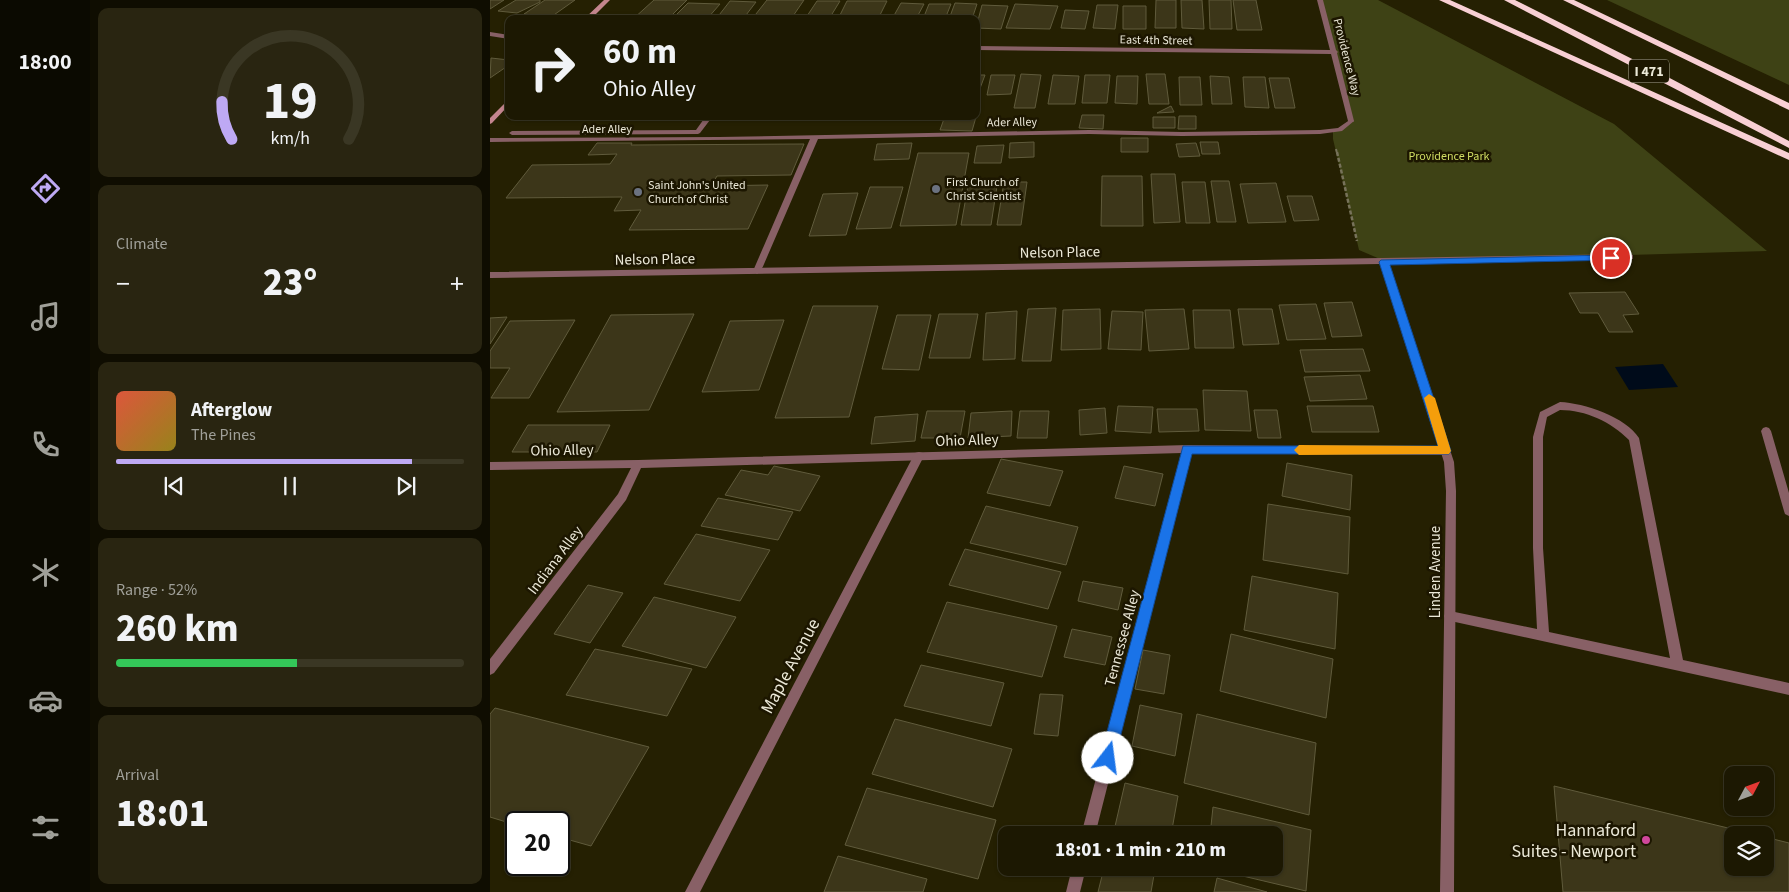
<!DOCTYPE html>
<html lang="en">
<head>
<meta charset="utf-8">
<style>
  body { margin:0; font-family:"Source Sans 3",sans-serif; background:#292511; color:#f1f3f6; height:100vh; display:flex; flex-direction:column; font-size:19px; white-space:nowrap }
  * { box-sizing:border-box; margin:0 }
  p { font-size:16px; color:#a0a099 }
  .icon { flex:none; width:28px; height:28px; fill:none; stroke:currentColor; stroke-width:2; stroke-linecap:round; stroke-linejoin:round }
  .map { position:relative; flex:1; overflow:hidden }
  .sheet { display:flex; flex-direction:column; gap:8px; padding:8px; background:#0f0d01; width:400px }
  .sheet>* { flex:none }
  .hud { position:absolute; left:15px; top:15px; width:475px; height:105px; border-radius:10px; box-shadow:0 1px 4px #0004,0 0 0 1px #3a3724; background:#1c1802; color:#f1f3f6; overflow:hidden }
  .needle { width:32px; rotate:49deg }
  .buttons { position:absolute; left:1234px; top:766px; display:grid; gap:10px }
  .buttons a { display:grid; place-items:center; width:50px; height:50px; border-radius:10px; background:#1c1802; box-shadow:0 1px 4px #0004,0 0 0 1px #3a3724; font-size:25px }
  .speed { position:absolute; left:15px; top:811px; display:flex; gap:10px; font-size:25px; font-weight:700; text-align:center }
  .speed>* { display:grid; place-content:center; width:65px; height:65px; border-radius:50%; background:#1c1802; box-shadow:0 1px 4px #0004,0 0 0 1px #3a3724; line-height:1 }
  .speed .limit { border:2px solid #111; border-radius:8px; background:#fff; color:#111 }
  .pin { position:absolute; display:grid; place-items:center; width:42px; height:42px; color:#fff; margin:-21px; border:2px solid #fff; border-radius:50%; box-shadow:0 1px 5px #0007 }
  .me { position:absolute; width:55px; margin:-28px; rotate:15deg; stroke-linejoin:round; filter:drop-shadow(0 0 4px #0008) }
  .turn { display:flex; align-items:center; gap:18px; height:105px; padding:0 15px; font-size:22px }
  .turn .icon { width:65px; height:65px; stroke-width:2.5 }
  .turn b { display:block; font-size:35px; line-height:42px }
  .big { font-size:38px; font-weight:800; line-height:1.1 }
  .sheet .tile { flex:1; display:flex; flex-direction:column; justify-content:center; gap:8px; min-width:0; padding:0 18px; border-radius:10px; background:#292511 }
  .sheet .dial { align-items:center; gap:0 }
  .dial svg { height:130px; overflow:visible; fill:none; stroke:#3a3724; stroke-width:7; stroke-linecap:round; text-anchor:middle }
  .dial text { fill:#f1f3f6; stroke:none }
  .song { display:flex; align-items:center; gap:15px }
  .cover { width:60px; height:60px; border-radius:8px; background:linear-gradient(135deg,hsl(10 70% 55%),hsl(50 70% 35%)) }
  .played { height:5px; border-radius:2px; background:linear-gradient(90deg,#bea9f4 85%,#3a3724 85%) }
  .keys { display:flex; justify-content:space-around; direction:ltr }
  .heat { display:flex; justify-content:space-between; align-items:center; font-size:28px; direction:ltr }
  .charge { height:8px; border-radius:4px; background:linear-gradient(90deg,#34c759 52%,#3a3724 0) }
  .trip { position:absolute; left:508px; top:826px; width:285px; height:50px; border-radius:10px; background:#1c1802; box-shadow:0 1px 4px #0004,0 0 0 1px #3a3724; font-weight:800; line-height:50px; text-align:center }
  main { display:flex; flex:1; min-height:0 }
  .tabs { display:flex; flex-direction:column; width:90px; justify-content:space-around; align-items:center; background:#0b0a01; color:#a0a099 }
  .tabs .icon { width:35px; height:35px }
  .tabs .current { color:#bea9f4 }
  .tabs b { font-size:22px; color:#f1f3f6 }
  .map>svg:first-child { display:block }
</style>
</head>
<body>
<main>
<nav class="tabs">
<b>18:00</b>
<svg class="icon current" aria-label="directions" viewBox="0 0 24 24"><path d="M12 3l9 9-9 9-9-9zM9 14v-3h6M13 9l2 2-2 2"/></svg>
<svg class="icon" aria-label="music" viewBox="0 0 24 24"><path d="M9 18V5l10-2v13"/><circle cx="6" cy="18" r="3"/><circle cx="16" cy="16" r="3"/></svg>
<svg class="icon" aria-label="phone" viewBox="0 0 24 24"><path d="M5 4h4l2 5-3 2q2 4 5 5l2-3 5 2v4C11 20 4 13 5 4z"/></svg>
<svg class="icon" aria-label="climate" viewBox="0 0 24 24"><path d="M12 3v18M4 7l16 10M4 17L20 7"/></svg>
<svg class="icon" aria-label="car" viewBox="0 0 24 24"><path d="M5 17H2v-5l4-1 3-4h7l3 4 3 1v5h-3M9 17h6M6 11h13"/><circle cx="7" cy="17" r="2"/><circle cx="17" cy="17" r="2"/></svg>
<svg class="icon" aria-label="filters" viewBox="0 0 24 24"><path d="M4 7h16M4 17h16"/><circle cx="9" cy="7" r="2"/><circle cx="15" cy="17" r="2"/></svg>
</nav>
<section class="sheet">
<div class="tile dial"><svg viewBox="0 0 100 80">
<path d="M14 69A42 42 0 1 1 86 69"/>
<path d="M14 69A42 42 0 0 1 8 46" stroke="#bea9f4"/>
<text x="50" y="56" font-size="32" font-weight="700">19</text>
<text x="50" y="72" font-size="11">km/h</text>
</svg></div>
<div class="tile"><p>Climate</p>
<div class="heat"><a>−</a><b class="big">23°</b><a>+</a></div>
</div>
<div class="tile">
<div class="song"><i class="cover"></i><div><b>Afterglow</b><p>The Pines</p></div></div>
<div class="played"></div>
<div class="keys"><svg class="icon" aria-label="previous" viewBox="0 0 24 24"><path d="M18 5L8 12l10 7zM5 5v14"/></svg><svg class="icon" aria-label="pause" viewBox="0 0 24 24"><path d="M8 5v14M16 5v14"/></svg><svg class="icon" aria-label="next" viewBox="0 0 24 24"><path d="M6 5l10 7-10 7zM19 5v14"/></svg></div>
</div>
<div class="tile"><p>Range · 52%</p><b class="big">260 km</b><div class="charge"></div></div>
<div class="tile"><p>Arrival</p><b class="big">18:01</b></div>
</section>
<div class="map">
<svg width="1299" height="892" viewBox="0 0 1299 892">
  <rect width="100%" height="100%" fill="#252002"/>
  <path fill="#3e4215" d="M830,0H888L1124,124L1277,251L897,262L869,250L843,139V131L861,121Z
    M1117,0H1299V85Z"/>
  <path fill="#000b1a" d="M1173,364L1188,387L1139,390L1125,367Z"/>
  <path fill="#3c3619" stroke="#605b3c" d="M0,0H14L0,9Z
    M26,0H50V2L27,13L8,11Z
    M55,0H85L61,17L34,14Z
    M164,0H197L178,19H143Z
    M277,0H314L301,19H262Z
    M666,0H686V28H665Z
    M691,0H712L714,29L692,28Z
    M719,0H741L742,29H720Z
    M743,0H766L772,30H747Z
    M240,1L266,2L253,19H226Z
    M327,1H350L339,19H315Z
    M357,1H397L388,19H348Z
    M198,3L230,4L217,19H182Z
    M411,3L434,4L426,19H402Z
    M465,3L487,4L482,19H459Z
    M439,4H461L455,19H433Z
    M525,4L568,6L560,29L516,28Z
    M492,5L518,6L511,29L486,28Z
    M607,5H628L625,29L603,28Z
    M633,6H656V29H633Z
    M575,10L599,11L595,29L571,28Z
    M1,58L19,60V65L0,78Z
    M531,74L551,75L545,108H524Z
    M656,74H675L679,104H659Z
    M486,75H495L486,99Z
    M501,75H525L521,94L497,95Z
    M563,75L589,76L585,104H558Z
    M595,75H620L617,103H592Z
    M627,76H648L647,104L625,103Z
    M720,76L739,77L742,104H722Z
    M689,77H710L712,105H690Z
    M753,77H775L779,108L755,107Z
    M779,78H799L805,108H785Z
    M681,106L684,112L667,113Z
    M592,115H614L613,129L589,128Z
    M455,116H477L486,117L482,131L450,130Z
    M689,116H706V129H688Z
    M663,117H685V128H663Z
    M631,138H658V152H631Z
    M544,142V157L519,158L520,143Z
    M710,142H728L730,154H712Z
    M107,143H142L141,145L314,144L301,175L227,176L221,186L278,185L258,229L139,230L151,210L124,211L132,197L16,198L42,165L120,164L127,154L98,155Z
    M422,143L419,159L384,160L387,144Z
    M706,143L710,156L689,157L686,144Z
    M514,145L511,163H484L487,146Z
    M428,153H479L466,225L410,226Z
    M661,174H685L690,222L664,223Z
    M612,176H652L653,226H611Z
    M721,181H739L746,222H727Z
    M514,182H537L531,225H507Z
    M692,182H715L720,223H696Z
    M786,183L796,222L758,223L750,184Z
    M478,186H507L501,225H471Z
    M380,187H413L401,228L366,229Z
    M368,193L356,235L319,236L333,194Z
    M797,196H822L829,220L804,221Z
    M1135,292L1149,314L1133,315L1143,332H1119L1108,313H1090L1079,293Z
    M862,302L872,336L842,337L834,303Z
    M826,304L836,339L797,340L789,305Z
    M323,306H388L359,417L285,418Z
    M566,308L561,361H532L538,309Z
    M610,309L611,349L571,350L573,310Z
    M694,309L699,349L659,351L655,310Z
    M748,309H782L789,344L753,345Z
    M703,310H740L744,348H705Z
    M527,311L525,359L493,360L496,313Z
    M622,311L653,312L651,350L618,349Z
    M204,314L159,410L67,412L121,315Z
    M449,314H488L480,358H439Z
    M407,315H441L429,370L392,369Z
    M17,317L0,344V318Z
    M85,320L39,398H1L20,368H0V351L20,321Z
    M294,320L269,390L212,392L240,321Z
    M873,349L880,371L815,372L810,350Z
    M870,375L877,399L820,401L814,377Z
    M713,390L757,391L761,431L715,430Z
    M628,406L663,407L661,433L625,431Z
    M817,406H883L889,432H822Z
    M615,408L617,433L590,435L589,410Z
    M667,409H707L709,431L669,432Z
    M764,410H787L791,438H768Z
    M437,411H475L470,438H431Z
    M522,411L521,436L478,438L481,413Z
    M530,411H559L557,438H527Z
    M428,414L425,441L381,444L385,417Z
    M38,425H120L107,452H22Z
    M511,459L573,471L560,506L497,493Z
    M797,463L862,475L860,510L792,496Z
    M284,466L330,476L310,511L235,495L251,470L278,475Z
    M634,466L673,474L665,506L625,498Z
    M228,498L303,512L288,540L211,526Z
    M778,504L860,517L858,574L773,560Z
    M496,506L588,527L576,565L480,543Z
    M206,534L280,550L250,601L174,584Z
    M475,549L571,572L558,609L459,585Z
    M762,576L848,593L845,649L754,630Z
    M593,581L633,588L628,610L588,601Z
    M98,585L133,593L100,643L64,634Z
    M164,597L246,617L216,668L132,646Z
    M457,602L567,626L552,677L437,652Z
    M582,629L622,637L615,665L574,657Z
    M741,634L843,659L836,718L730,691Z
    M105,649L202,669L177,716L76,695Z
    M653,650L680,655L674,694L645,689Z
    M431,665L514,683L501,726L414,706Z
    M550,694L573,695L568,736L544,734Z
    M650,705L692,714L685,756L642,746Z
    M5,708L159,747L101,846L69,837V822H26V825L0,817V714Z
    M707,714L826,743L819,815L694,783Z
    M405,719L522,749L503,807L382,774Z
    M635,783L688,796L681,835H623Z
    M1064,786L1267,835H1242V868H1275V837L1299,843V892H1073Z
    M377,788L506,820L488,879L355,845Z
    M723,807L821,830L816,891L719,868H784V835H720Z
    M348,856L437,879L433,892H334Z
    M614,868H638L664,875L661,892H608Z
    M727,878L777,892H724Z"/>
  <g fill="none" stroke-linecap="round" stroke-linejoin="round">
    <path stroke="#77725a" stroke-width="2" stroke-dasharray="3 2" stroke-linecap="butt" d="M846,149L847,153"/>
    <path stroke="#77725a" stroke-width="2.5" stroke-dasharray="4 2" stroke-linecap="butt" d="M847,152L867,241"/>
    <path fill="#886066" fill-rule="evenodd" d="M216,116H223L210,133L208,134L22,135L19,133L22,131L206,130Z
      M861,119L864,121L852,131L830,134L692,136L599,134L328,139L271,271L267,274L263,271L320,139L0,142V138L229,137L599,130L692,132L830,130L848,128Z
      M1070,402C1094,403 1136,417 1149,438L1193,660L1299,683V695L956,620L954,616L956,612L960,611L1047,629L1043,548V437L1050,412ZM1070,410C1096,410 1121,422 1139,440L1180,658L1059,632L1053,548V437L1057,417Z
      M1276,427L1279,428L1281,431L1299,493V516L1295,514L1294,511L1271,431L1273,428Z
      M698,445L955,447L959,448L960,451L959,454L955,455L702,453L605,835H591L692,453L151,468L136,500L4,673L0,675V659L128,494L141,468L0,470V462L148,460Z
      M582,868H596L590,892H576Z"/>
    <path fill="#886066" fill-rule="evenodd" d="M827,0H833L846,50L848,52L847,53L864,121L863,122L858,121L841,54L486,50V46L840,50Z
      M0,32L19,35V39L0,36Z
      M1140,254L1143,255V259L899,264L964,462L966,491L964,892H950L956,491L954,462L890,264L0,278V272Z
      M429,452L433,453L434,456L210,892H195L425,453Z"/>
    <path fill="#c4858e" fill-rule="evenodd" d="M114,0H120L101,19H94Z
      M19,99V105L2,123L0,124V118Z"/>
    <path fill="#f8cfd4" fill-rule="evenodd" d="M949,0H960L1299,153V160Z
      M1014,0H1025L1174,75L1299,141V148Z
      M1073,0H1084L1299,103V110Z"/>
  </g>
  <path fill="#1a73e8" stroke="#114b97" d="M1121,255H1125V260L900,265L961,451L959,454H702L625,758L623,763L618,765L612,763L610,758L693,446H948L889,262L891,260Z"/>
  <path fill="#f59e0b" d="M939,394L945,398L961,451L959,454L809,455L804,450L809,445L948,446L934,398Z"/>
  <g fill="#6b7280" stroke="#1c1600" stroke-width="2">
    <circle cx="446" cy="189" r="5"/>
    <circle cx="148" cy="192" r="5"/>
  </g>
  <circle fill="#d1479c" stroke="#1c1600" stroke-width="2" cx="1156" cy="840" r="5"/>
  <g text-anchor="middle" stroke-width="5" stroke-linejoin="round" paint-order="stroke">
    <g font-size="12" fill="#ebe8d7" stroke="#1c1600">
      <text transform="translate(666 40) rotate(1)" y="4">East 4th Street</text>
      <text transform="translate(857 57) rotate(76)" y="4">Providence Way</text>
      <text transform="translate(522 122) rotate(-1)" y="4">Ader Alley</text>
      <text x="117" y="133">Ader Alley</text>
    </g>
    <g font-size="12" fill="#d0dc62" stroke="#1c1600">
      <text x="959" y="160">Providence Park</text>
    </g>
    <g font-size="12" fill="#ebe8d7" stroke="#1c1600" text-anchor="start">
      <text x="456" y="186">First Church of<tspan x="456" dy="14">Christ Scientist</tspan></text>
      <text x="158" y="189">Saint John's United<tspan x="158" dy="14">Church of Christ</tspan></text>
    </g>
    <rect fill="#1c1600" stroke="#ada996" stroke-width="1" x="1139" y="59.5" width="40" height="23" rx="4"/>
    <g font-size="14" font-weight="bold" fill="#ebe8d7">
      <text x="1159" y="76">I 471</text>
    </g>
    <g font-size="15" fill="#ebe8d7" stroke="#1c1600">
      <text transform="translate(570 252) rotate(-1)" y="5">Nelson Place</text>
      <text transform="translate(165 259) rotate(-1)" y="5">Nelson Place</text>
      <text transform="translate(477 440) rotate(-2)" y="5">Ohio Alley</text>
      <text transform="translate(72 450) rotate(-1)" y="5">Ohio Alley</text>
      <text transform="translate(65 560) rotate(-53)" y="5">Indiana Alley</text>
      <text transform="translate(945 572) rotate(-90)" y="5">Linden Avenue</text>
      <text transform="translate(632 638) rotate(-75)" y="5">Tennessee Alley</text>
    </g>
    <g font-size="18" fill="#ebe8d7" stroke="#1c1600">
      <text transform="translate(300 666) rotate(-62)" y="6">Maple Avenue</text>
    </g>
    <g font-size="18" fill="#ebe8d7" stroke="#1c1600" text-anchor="end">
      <text x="1146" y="836">Hannaford<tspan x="1146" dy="21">Suites - Newport</tspan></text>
    </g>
  </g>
</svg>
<div class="buttons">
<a><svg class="needle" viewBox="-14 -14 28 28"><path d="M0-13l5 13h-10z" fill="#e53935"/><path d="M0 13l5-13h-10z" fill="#a0a099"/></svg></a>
<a><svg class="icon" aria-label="layers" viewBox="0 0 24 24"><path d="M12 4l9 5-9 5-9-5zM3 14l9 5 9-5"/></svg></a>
</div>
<div class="speed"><div class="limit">20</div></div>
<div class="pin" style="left:1121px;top:258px;background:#d93025"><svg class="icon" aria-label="arrive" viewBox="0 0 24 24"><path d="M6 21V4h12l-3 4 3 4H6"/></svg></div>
<svg class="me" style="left:618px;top:758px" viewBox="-20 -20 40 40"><circle r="19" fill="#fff"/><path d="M0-13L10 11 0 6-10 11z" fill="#1a73e8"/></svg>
<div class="trip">18:01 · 1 min · 210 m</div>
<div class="hud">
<div class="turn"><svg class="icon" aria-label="right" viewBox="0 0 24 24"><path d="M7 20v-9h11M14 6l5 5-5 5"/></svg><div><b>60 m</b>Ohio Alley</div></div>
</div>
</div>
</main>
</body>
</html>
